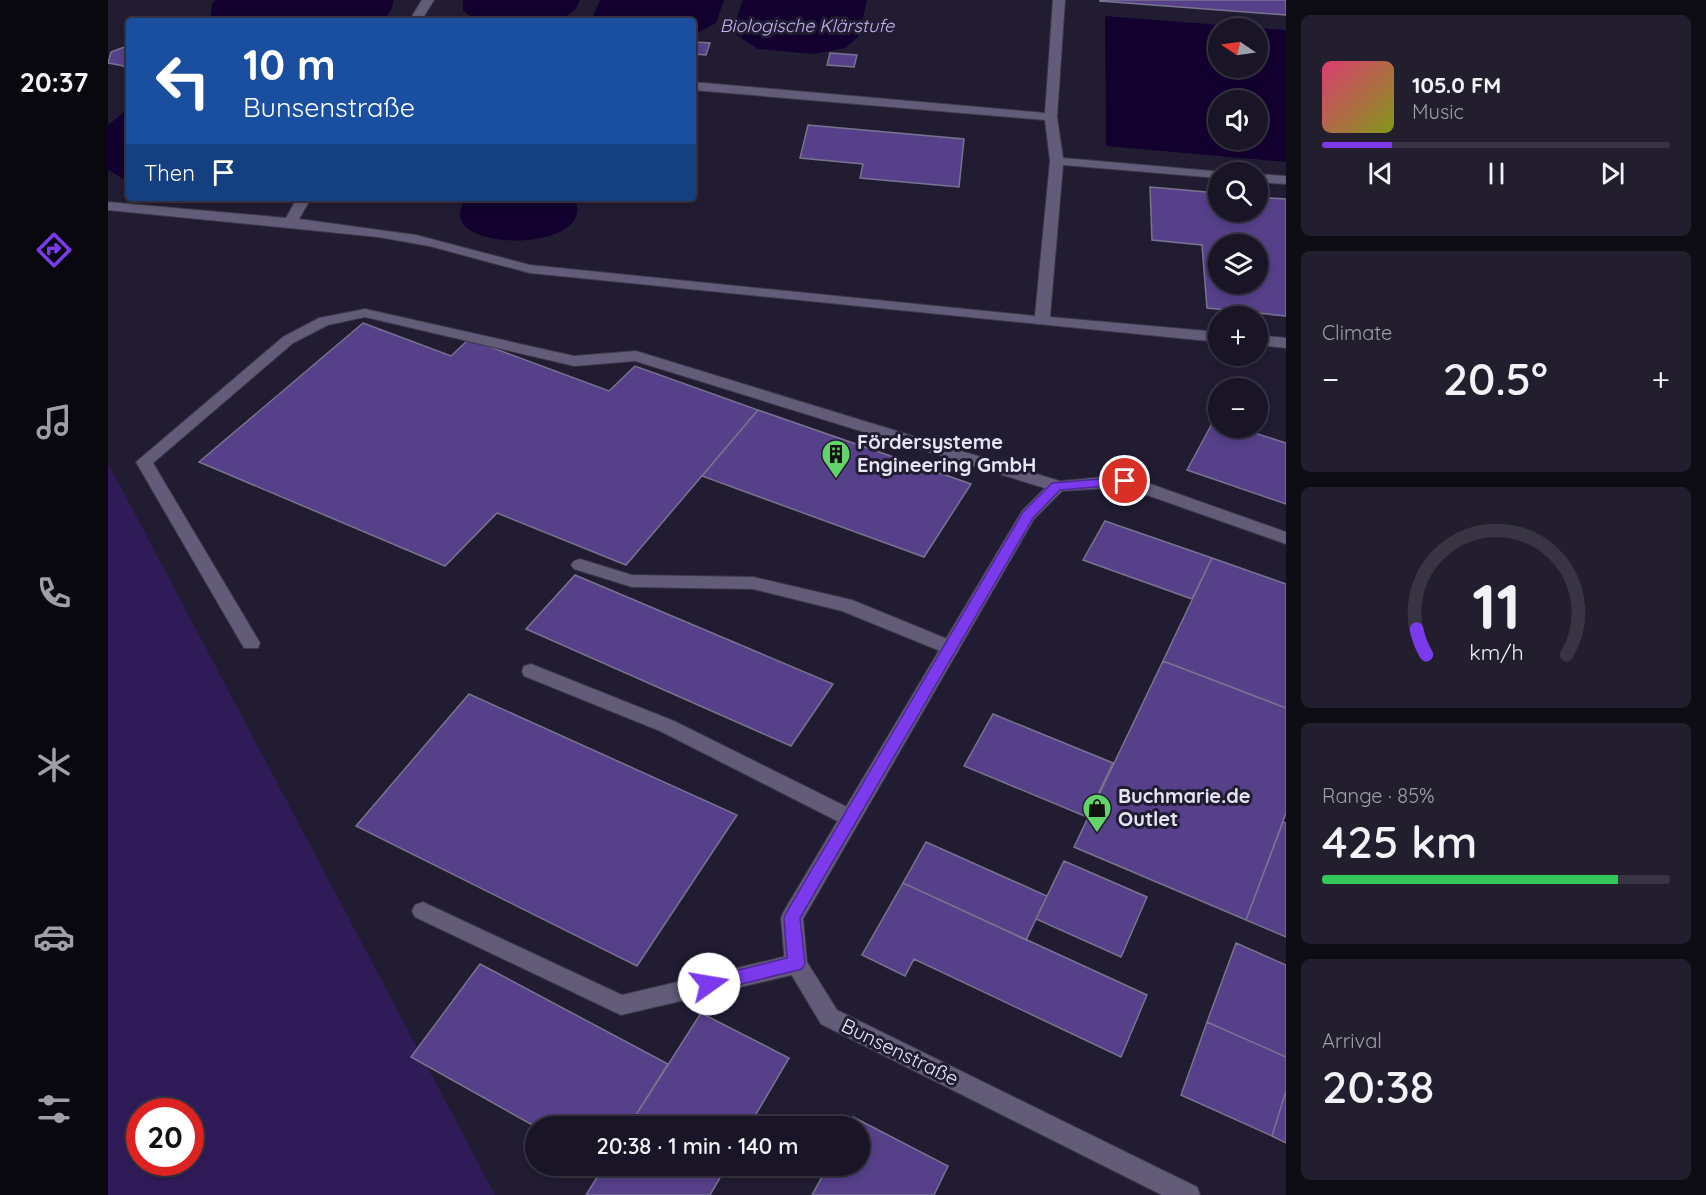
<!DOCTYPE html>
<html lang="en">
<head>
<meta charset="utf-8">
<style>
  body { margin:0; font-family:Quicksand,sans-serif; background:#231e2e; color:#f1f3f6; height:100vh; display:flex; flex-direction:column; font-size:22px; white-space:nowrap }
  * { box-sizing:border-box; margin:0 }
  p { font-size:20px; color:#9f9fa7 }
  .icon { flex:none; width:33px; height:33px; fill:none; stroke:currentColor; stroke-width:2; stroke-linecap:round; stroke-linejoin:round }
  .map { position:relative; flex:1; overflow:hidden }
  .details { display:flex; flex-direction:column; gap:15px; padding:15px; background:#0e0c15; width:420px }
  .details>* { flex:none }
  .hud { position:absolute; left:18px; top:18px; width:570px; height:183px; border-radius:6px; box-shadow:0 3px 9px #0003,0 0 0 2px #383443; background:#1a4fa0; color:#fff; overflow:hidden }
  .needle { width:39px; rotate:283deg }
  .buttons { position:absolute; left:1100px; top:18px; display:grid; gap:12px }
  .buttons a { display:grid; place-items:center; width:60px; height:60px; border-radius:50%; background:#1a1526; box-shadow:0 3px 9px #0003,0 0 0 2px #383443; font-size:30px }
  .speed { position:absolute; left:18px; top:1098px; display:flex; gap:12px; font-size:30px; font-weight:700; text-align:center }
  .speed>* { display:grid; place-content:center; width:78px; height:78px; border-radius:50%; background:#1a1526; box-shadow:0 3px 9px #0003,0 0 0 2px #383443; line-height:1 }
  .speed .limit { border:9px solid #d22; background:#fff; color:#111 }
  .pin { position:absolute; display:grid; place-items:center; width:51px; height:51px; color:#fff; margin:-26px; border:3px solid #fff; border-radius:50%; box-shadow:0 2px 6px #0007 }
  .me { position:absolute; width:66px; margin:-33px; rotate:77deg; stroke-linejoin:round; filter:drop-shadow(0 0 4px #0008) }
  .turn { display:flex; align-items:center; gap:21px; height:126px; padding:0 18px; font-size:27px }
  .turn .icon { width:78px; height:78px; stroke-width:2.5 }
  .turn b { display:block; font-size:42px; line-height:51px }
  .then { display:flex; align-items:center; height:57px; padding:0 18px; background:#0003; gap:12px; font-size:22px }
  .big { font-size:45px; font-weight:600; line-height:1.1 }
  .details .card { flex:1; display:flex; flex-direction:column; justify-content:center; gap:9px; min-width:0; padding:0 21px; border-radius:9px; background:#231e2e }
  .details .dial { align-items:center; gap:0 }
  .dial svg { height:156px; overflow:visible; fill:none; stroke:#383443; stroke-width:7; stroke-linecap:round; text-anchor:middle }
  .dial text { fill:#f1f3f6; stroke:none }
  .song { display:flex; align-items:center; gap:18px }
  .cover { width:72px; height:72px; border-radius:9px; background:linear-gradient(135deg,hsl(340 70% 55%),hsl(70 70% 35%)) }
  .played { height:6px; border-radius:3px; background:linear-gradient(90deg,#7c3aed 20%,#383443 20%) }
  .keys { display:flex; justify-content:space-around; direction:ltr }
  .heat { display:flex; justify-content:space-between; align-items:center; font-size:33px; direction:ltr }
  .charge { height:9px; border-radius:4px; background:linear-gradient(90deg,#34c759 85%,#383443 0) }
  .trip { position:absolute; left:417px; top:1116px; width:345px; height:60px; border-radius:30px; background:#1a1526; box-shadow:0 3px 9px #0003,0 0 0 2px #383443; font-weight:600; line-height:60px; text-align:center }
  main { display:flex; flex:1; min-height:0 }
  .tabs { display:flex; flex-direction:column; width:108px; justify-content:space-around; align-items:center; background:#0a080f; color:#9f9fa7 }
  .tabs .icon { width:42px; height:42px }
  .tabs .current { color:#7c3aed }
  .tabs b { font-size:27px; color:#f1f3f6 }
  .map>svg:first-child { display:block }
</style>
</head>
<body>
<main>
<nav class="tabs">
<b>20:37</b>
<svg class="icon current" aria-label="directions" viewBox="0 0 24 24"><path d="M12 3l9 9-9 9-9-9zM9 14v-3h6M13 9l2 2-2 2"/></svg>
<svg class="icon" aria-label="music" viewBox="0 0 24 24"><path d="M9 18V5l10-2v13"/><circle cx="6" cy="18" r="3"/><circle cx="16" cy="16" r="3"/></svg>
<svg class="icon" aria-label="phone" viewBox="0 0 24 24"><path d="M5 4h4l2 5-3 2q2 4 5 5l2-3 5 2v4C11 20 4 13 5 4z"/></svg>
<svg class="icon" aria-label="climate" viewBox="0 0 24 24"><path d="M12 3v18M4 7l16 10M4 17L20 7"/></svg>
<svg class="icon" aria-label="car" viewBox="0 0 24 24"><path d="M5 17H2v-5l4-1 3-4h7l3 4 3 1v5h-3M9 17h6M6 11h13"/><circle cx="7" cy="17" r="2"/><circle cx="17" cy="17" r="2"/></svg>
<svg class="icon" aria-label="filters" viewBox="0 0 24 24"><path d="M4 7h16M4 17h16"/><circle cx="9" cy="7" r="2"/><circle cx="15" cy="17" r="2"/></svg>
</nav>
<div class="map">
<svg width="1178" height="1195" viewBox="0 0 1178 1195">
  <rect width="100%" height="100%" fill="#221c33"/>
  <path fill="#301b59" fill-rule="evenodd" d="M0,463L387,1195H0ZM32,1112H82V1162H32Z"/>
  <path fill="#12002f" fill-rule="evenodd" d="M108,0H285C286,8 279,16 274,21H102L104,4Z
    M355,0H472L467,10L452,21H367L355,10Z
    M492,0H616L608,23L585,35V21H483Z
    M635,0H759L751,36L737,48L705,54L650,49L624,32Z
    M997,16L1178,30V162L998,146ZM1110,28H1149V68H1110ZM1149,100V140H1110V100Z
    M21,108V182L0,170V125Z
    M359,198H466C495,255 315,254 359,198Z"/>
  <path fill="#56408a" stroke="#78738f" stroke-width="1.5" fill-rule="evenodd" d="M992,0H1178V15L992,1Z
    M585,42L602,43L598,55L585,54Z
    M19,46L21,67L0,63L3,52Z
    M722,53L749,55L746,67L719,65Z
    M700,125L856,139L851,187L752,178L755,164L692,158Z
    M1042,187L1110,193V212H1149V197L1178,199V316L1099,308L1094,245L1044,240ZM1110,244H1149V284H1110Z
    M255,323L343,356L361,339L501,391L527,366L650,410L518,565L389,513L337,566L91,462Z
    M650,410L863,484L816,557L594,476Z
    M1106,420L1110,421V428H1131L1178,443V504L1079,470Z
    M997,521L1104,558L1084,599L975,560Z
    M1104,558L1178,584V708L1055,661Z
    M467,575L725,684L683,746L418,629Z
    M1055,661L1178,708V813L1138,920L966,847Z
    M361,694L629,815L529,966L248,826Z
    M885,714L1005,763L979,817L856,766Z
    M1175,822L1178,823V937L1138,920Z
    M818,842L939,896L918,940L795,883Z
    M956,861L1039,897L1013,957L928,919Z
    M795,883L1039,995L1013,1057L806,959L797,976L754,955Z
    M1128,943L1178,965V1057L1099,1022Z
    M372,964L560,1064L521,1126L428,1127L303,1057Z
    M593,1013L681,1058L641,1126H521Z
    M1099,1022L1178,1057V1091L1164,1136L1073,1095Z
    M1178,1091V1143L1164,1136Z
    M745,1117L840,1166L826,1195H704L720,1166H752V1126H741Z
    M496,1166H619L602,1195H478Z"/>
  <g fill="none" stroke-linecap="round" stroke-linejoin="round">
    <g stroke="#3c374a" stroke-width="2">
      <path id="service" d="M314,0H326L313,21H301Z
        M945,0H957L949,117L955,158L1116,172H1110V178L955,165L942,317L1110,332V342L422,273L321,246L270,237L0,210V202L178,218L189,198H203L191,219L308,235L422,265L927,316L942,161L937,120L585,90V82L937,113Z
        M1149,174L1178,176V184L1149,182Z
        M257,309L466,356L528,351L955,482L957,486L955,490H943L527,361L466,366L257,317L220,325L185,343L45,463L152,643L150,648H136L28,462L175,337L211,318Z
        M1149,335L1178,338V348L1149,345Z
        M472,559L524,575L645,577L744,600L849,643L851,648L849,653L842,655L734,611L645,589L524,587L466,569L463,565L466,561Z
        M423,664L566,721L749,812L752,818L749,824L742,826L735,824L552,731L416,676L414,671L416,666Z
        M315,902L514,995L688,954L696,957L699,964L696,971L688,974L513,1015L307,917L304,911L307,905Z"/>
    </g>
    <g stroke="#3c374a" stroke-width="2">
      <path id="minor" d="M1017,475L1178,532V544L1016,487L954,491L926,519L695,919L699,962L729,1010L1089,1187L1092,1195H1054L713,1024L677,964L673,918L676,911L914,511L943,482Z"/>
    </g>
    <use href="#service" fill="#625c78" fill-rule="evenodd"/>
    <use href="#minor" fill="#625c78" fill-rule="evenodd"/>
  </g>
  <path fill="#7c3aed" stroke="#51269a" stroke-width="1.5" d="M1017,477L1022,478V484L952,490L925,518L692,918L697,963L694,969L601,992L595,989L592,984L595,979L679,958L676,918L678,913L915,512L944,483Z"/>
  <defs>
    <g id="building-pin" transform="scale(1.5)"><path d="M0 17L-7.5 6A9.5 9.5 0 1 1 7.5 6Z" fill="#63d468" stroke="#221c33"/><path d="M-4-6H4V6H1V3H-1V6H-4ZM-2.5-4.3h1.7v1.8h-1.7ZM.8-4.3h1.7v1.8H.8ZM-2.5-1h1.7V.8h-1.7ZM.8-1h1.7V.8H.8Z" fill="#111"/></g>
    <g id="shop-pin" transform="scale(1.5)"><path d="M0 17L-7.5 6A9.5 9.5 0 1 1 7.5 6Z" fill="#63d468" stroke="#221c33"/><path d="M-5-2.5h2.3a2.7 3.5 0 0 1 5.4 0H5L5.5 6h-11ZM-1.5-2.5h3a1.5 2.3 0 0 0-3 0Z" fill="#111"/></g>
  </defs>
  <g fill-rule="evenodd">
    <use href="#building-pin" x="728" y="454"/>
    <use href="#shop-pin" x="989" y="808"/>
  </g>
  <g text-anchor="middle" stroke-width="6" stroke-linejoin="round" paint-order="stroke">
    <g font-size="18" font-style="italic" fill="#c4b6f5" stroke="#221c33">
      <text x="699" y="32">Biologische Klärstufe</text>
    </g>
    <g font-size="20" font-weight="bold" fill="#e7e4f4" stroke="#221c33" text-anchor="start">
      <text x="749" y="449">Fördersysteme<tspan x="749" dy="23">Engineering GmbH</tspan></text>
      <text x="1010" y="803">Buchmarie.de<tspan x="1010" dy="23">Outlet</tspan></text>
    </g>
    <g font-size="20" fill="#e7e4f4" stroke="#221c33">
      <text transform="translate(792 1052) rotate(26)" y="7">Bunsenstraße</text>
    </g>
  </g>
</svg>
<div class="buttons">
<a><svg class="needle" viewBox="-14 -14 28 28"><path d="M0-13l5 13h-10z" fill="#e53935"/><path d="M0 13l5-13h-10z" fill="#9f9fa7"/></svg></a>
<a><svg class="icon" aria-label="sound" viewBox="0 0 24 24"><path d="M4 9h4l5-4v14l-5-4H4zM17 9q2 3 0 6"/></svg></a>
<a><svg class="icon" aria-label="search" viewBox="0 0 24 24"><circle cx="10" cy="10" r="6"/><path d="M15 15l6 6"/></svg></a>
<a><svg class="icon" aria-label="layers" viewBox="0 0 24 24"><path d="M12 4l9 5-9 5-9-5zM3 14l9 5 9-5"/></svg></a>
<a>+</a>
<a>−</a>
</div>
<div class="speed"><div class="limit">20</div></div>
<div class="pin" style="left:1017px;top:481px;background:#d93025"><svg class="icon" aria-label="arrive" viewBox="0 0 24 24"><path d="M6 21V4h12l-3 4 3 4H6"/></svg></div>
<svg class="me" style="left:601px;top:984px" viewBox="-20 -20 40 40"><circle r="19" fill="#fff"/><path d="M0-13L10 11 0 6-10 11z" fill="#7c3aed"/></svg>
<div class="trip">20:38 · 1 min · 140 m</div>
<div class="hud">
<div class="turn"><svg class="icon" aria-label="left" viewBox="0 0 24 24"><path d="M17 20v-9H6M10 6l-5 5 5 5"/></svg><div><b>10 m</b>Bunsenstraße</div></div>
<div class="then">Then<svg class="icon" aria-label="arrive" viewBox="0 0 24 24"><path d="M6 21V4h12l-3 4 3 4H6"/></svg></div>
</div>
</div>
<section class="details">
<div class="card">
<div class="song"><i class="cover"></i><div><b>105.0 FM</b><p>Music</p></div></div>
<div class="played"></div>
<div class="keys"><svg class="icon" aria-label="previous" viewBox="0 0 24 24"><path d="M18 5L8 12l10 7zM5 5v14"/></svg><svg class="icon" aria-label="pause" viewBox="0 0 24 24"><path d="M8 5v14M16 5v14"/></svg><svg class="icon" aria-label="next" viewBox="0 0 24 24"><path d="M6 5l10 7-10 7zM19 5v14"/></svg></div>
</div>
<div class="card"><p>Climate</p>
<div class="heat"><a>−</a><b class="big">20.5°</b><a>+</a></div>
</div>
<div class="card dial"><svg viewBox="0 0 100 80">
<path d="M14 69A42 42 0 1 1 86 69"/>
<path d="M14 69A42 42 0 0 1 9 56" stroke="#7c3aed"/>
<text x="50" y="56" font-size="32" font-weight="700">11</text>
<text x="50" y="72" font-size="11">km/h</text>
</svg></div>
<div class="card"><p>Range · 85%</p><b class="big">425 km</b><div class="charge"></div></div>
<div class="card"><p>Arrival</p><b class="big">20:38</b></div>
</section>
</main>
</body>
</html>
